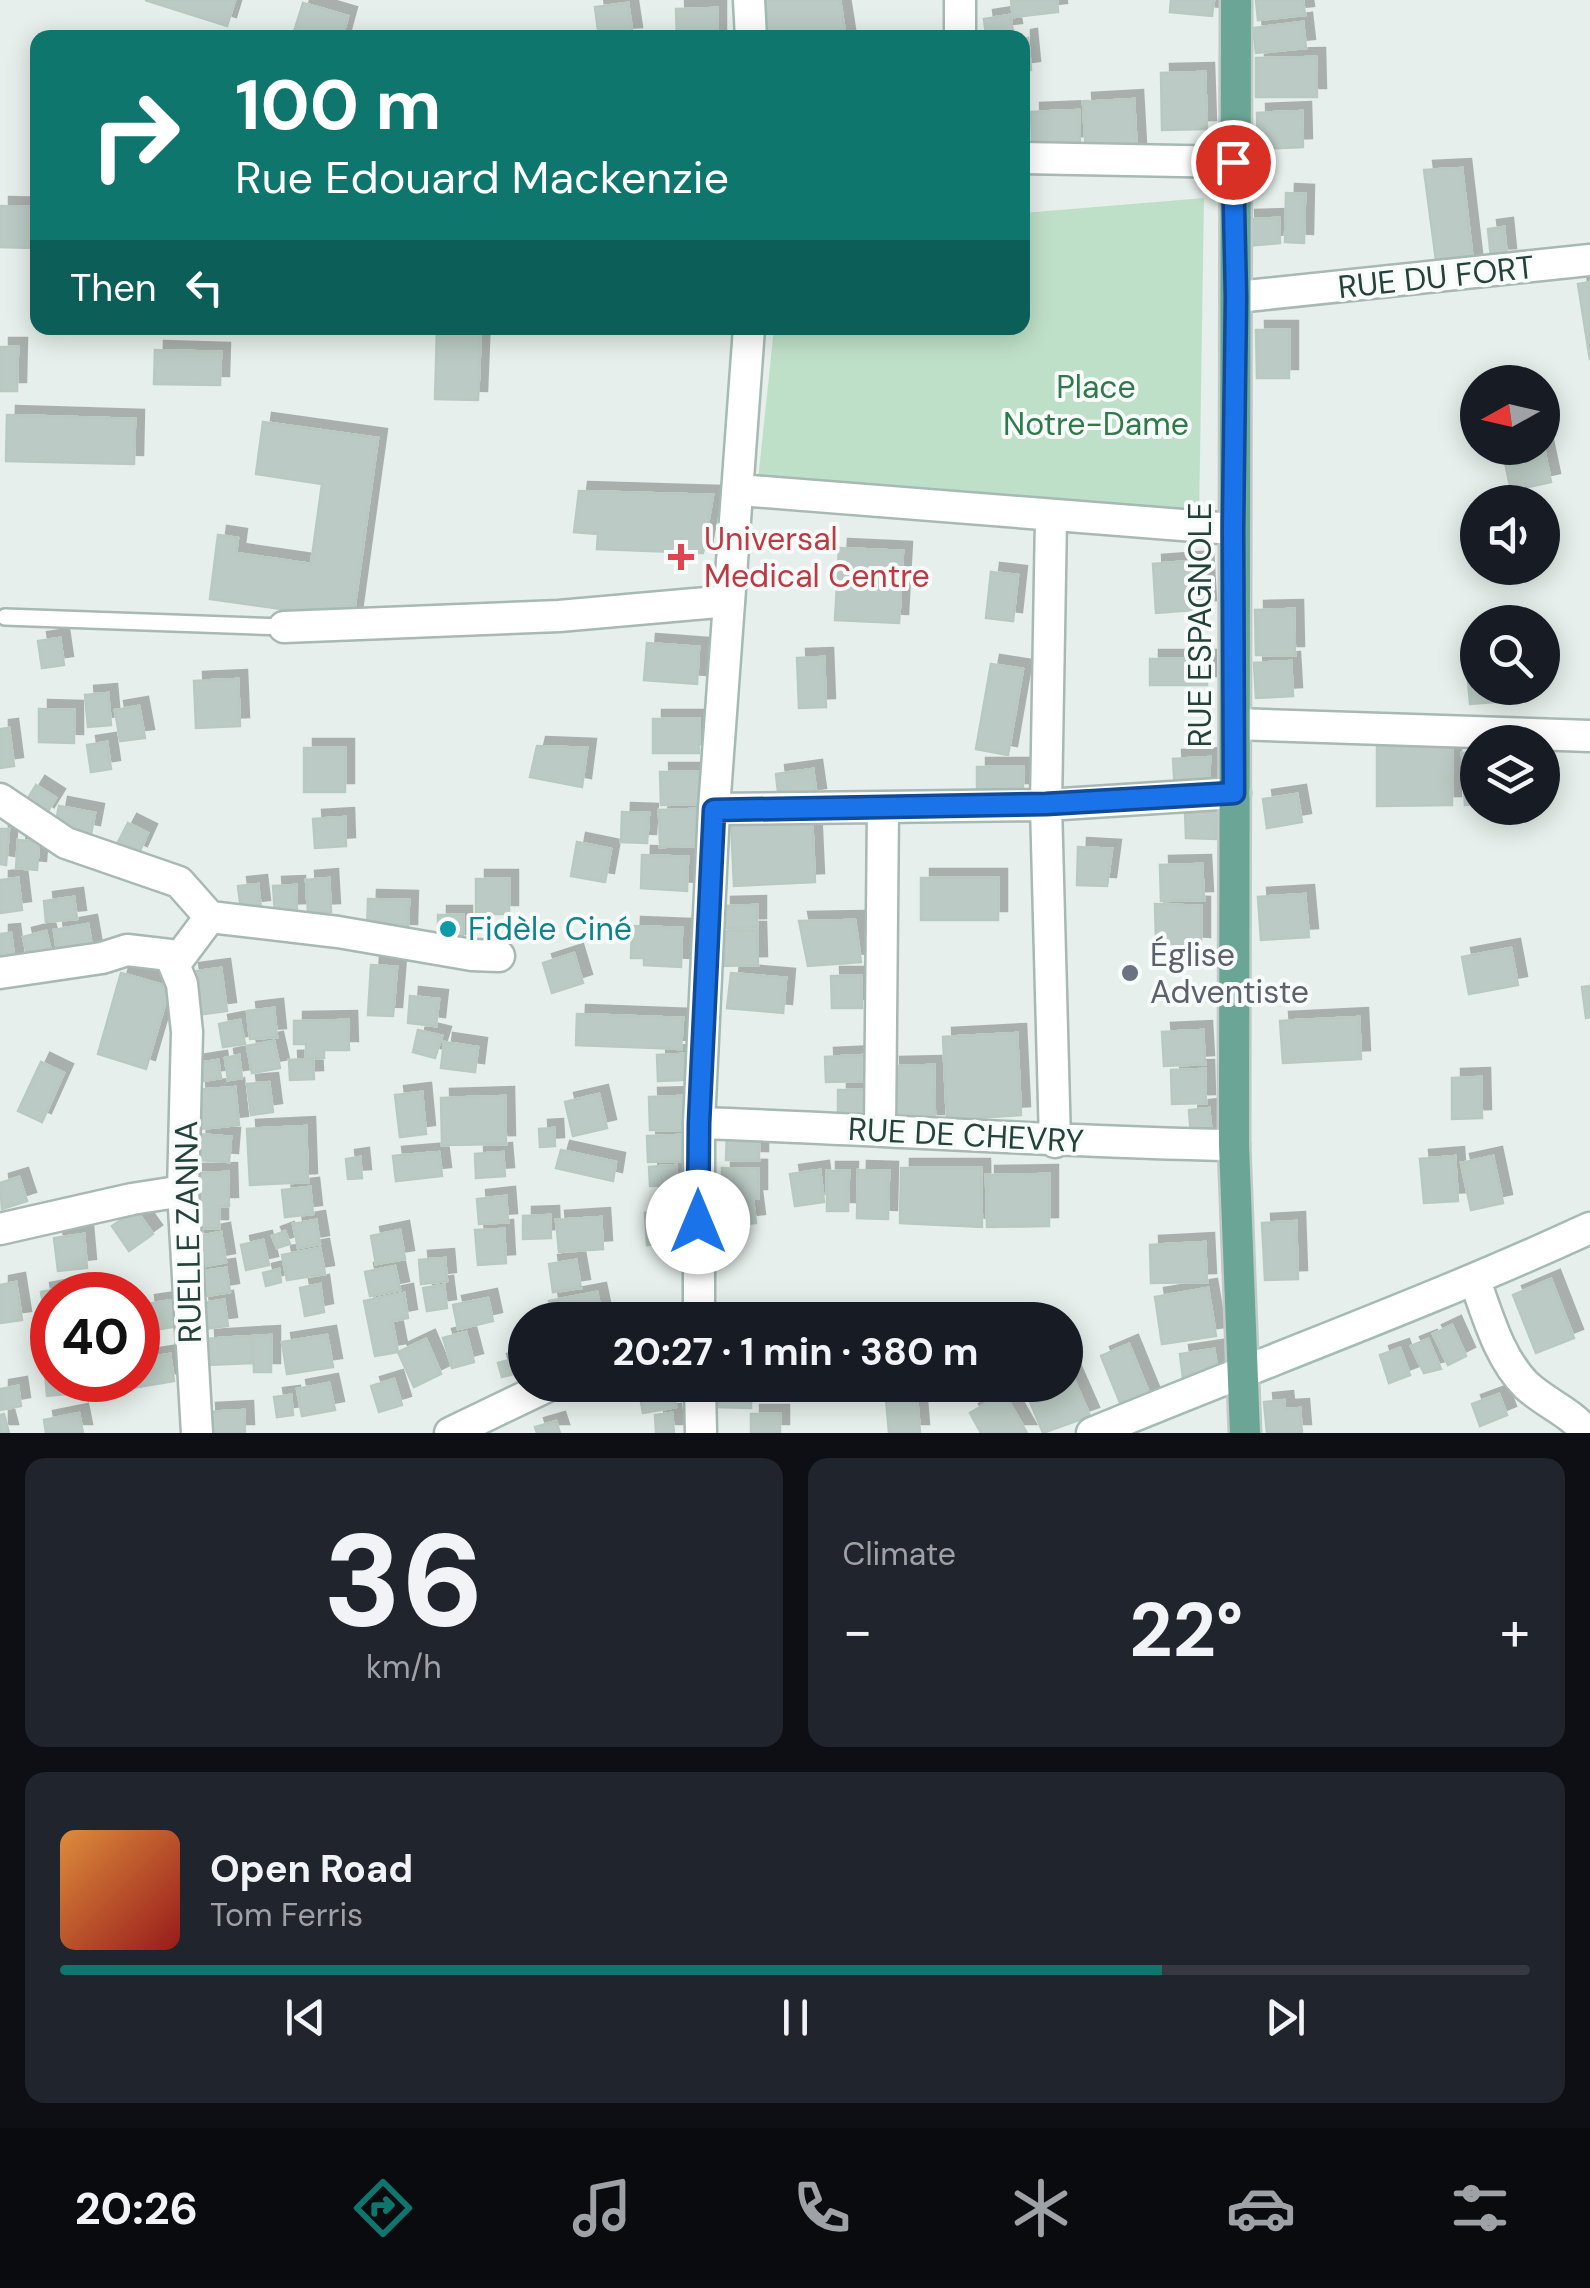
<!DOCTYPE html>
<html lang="en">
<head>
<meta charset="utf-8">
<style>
  body { margin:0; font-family:"DM Sans",sans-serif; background:#20242c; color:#f1f3f6; height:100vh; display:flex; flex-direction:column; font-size:38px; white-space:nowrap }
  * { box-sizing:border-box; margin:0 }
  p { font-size:32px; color:#9ea1a6 }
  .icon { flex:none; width:55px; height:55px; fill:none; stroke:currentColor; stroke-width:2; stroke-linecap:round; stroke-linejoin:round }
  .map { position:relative; height:1433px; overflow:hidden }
  .details { display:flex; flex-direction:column; gap:25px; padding:25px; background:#0d0f14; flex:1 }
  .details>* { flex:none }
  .guide { position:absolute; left:30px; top:30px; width:1000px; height:305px; border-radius:20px; box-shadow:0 5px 25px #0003; background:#0f766e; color:#fff; overflow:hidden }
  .needle { width:65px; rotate:262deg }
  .fabs { position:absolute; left:1460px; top:365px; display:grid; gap:20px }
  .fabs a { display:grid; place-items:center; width:100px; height:100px; border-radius:50%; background:#171b24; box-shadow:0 5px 25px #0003; font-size:50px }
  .speed { position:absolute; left:30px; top:1272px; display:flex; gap:20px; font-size:50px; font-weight:700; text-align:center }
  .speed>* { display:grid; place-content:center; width:130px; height:130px; border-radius:50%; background:#171b24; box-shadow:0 5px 25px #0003; line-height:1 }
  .speed .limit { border:15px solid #d22; background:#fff; color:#111 }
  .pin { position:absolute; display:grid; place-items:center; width:85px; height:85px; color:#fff; margin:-42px; border:5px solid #fff; border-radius:50%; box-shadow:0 2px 10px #0007 }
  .me { position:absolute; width:110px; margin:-55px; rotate:0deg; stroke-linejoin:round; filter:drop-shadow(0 0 8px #0008) }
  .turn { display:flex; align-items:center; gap:35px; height:210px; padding:0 40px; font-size:45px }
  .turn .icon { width:130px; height:130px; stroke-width:2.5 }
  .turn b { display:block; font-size:70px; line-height:85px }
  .then { display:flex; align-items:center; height:95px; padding:0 40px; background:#0003; gap:20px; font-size:38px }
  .big { font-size:75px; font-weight:700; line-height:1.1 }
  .details .widget { flex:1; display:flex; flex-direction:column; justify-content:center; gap:15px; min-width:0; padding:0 35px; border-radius:20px; background:#20242c }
  .details .dial { align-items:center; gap:0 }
  .dial b { font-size:130px; line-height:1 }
  .song { display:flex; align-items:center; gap:30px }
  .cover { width:120px; height:120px; border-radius:15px; background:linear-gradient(135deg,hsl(30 70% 55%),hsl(0 70% 35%)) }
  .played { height:10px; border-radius:5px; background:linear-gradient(90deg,#0f766e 75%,#363941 75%) }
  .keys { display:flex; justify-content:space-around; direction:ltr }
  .heat { display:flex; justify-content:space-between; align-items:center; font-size:55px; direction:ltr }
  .details .tiles { flex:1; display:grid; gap:25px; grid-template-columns:1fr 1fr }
  .widget:last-child { grid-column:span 2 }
  .trip { position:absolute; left:508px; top:1302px; width:575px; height:100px; border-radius:50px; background:#171b24; box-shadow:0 5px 25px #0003; font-weight:700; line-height:100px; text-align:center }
  .menu { display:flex; height:160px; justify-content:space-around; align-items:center; background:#090b0e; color:#9ea1a6 }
  .menu .icon { width:70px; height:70px }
  .menu .current { color:#0f766e }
  .menu b { font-size:45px; color:#f1f3f6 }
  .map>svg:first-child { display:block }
</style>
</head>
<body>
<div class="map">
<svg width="1590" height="1433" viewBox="0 0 1590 1433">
  <defs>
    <filter id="shadow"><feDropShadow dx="9" dy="-9" stdDeviation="0" flood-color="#0004"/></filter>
  </defs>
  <rect width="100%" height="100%" fill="#e6efeb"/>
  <path fill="#bfe0c8" d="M1204,198L1199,521L758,480L774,328H1022L1023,213Z"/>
  <path fill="#bbcac4" stroke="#b8c9c2" stroke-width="2.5" filter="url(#shadow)" d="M145,0H235L227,26Z
    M756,0H840L846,38H759Z
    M1011,0H1057L1058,12L1013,17Z
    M1171,0H1214L1212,16L1170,12Z
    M1256,0H1303L1305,15L1258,20Z
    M303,3L348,16L342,38H292Z
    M628,3L633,36L599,38L595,7Z
    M717,8V38H677L676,9Z
    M1010,15L1013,32L986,35L984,19Z
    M1303,22L1306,48L1256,53L1253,28Z
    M1028,38L1031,70L1022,71V39Z
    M1316,57L1317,97H1256V58Z
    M1205,72L1207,129L1162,130L1161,73Z
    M1134,99L1137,152L1086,155L1083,102Z
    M1079,110L1080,145L1032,147L1031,112Z
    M1302,111L1303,147L1258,149L1257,113Z
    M1462,168L1473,262L1437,268L1424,170Z
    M1286,193L1305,194L1304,243L1285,242Z
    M0,206L35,207L33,248L0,247Z
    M1279,218L1280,243L1247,246L1246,219Z
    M1504,227L1507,257L1491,258L1488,229Z
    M1590,282V360L1578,284Z
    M437,328H481L478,400L435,399Z
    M1256,330H1289V378H1257Z
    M0,347H18L17,391H0Z
    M155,350L221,352L220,385L154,384Z
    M7,415L135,419L134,464L6,461Z
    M263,422L378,438L353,619L210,599L218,535L238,538L236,553L311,564L322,484L256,474Z
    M1543,444L1551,482L1511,491L1503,453L1542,448Z
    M579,491L713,495L703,553L597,549L598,534L574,532Z
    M839,548L903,551L899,623L835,620Z
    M1204,560L1207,609L1156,613L1153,564Z
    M991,572L1018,575L1013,621L986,618Z
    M1294,609L1295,655H1256L1255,610Z
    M60,638L64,665L42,668L38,641Z
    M647,643L699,647L697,684L644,680Z
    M824,657L826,707L799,708L797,658Z
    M1150,659H1207V685H1150Z
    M1291,661L1293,696L1256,698L1254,663Z
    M991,664L1023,669L1008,755L976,749Z
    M1478,669V688H1507L1508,701L1470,704L1467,670Z
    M238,679L240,726L196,728L194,681Z
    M108,693L111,725L88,727L85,695Z
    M139,706L145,738L120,741L115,710Z
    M39,709L74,710V743L39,742Z
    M653,719H699V753H653Z
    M9,728L14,766L0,768V729Z
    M107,742L111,769L91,772L87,745Z
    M1377,745H1452V805L1377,806Z
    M537,746L587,748L582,787L530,777Z
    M304,748H345V792H304Z
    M1478,752V804L1465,805L1462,753Z
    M1210,757L1209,792L1175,794L1173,759Z
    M977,767H1023V792H977Z
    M813,769L817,797L779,802L776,774Z
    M660,772H703L704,804L661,805Z
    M36,785L56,798L45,816L25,803Z
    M1297,794L1302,822L1267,828L1263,799Z
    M59,806L95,813L91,834L55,827Z
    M695,809L696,846L660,847L659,810Z
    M1185,811L1218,812L1216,839L1186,838Z
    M622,812L649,813L647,843L621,842Z
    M345,817L346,846L315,848L313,819Z
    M812,818L815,882L734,886L731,822Z
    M128,823L148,833L138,855L117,844Z
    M0,829H9L6,865L0,864Z
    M18,840L39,842L37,870L16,868Z
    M577,842L611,849L605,882L571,876Z
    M1078,847L1112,849L1107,886L1077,885Z
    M642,855L688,857L687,891L641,888Z
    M1202,864L1204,900L1161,901L1160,865Z
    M18,878L22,910L0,913V880Z
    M329,878L331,912L308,913L306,880Z
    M921,878H998V920H921Z
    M476,879H509V914H476Z
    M258,884L261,909L241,911L238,886Z
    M296,885L297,912L275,913L273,886Z
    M1305,894L1309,937L1261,940L1258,897Z
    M74,897L77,919L46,922L44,901Z
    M368,899L409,900L408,933L367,932Z
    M1155,904L1201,906V946L1156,943Z
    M757,905V927L722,928V906Z
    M438,915H463V943H438Z
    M855,920L861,962L808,966L799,921Z
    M88,924L93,952L58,958L54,930Z
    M632,926L682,928L681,967L644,965V958H631Z
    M46,931L53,959L29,964L23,937Z
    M719,931H757L758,965L720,966Z
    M11,933L15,965L0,967V934Z
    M1511,948L1518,985L1469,994L1462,957Z
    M574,953L583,983L552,993L543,963Z
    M371,965L397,967L393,1016L368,1015Z
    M221,968L227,1011L196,1015L190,972Z
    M121,973L170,987L146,1069L98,1054Z
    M731,973L786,978L783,1013L727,1008Z
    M831,976H861L862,1008H832Z
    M1590,986V1017L1586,1018L1582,987Z
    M410,996L439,999L436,1026L408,1023Z
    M274,1008L277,1037L250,1039L247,1011Z
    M577,1014L683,1018L681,1049L576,1045Z
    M1359,1017L1361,1059L1283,1063L1280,1021Z
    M240,1020L245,1044L223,1047L219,1024Z
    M348,1020L349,1050H324V1058H306V1044H294V1021Z
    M418,1030L442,1036L435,1058L413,1052Z
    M1203,1030L1205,1064L1164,1066L1162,1032Z
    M1017,1033L1021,1115L947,1120L943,1037Z
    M274,1041L280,1068L252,1073L247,1046Z
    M444,1042L478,1047L475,1072L441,1068Z
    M683,1054V1080L658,1081L657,1055Z
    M239,1055L242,1078L228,1080L225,1058Z
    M865,1055L867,1081L826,1082L825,1057Z
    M313,1059L314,1079L290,1080L289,1060Z
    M218,1060L221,1078L195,1082L192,1064Z
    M41,1062L64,1073L42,1122L18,1111Z
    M934,1065L935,1123H893L891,1066Z
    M1205,1069L1206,1103L1172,1104L1171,1070Z
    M1481,1077L1482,1118L1452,1119V1078Z
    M269,1082L273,1112L251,1115L247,1084Z
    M235,1087L239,1125L200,1129L197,1090Z
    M838,1090H865L866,1121H838Z
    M422,1092L426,1134L400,1137L395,1095Z
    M599,1094L607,1128L573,1136L565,1102Z
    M505,1096L506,1144L442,1145L441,1098Z
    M683,1096L684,1130H650L649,1097Z
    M1209,1108L1212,1136L1191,1138L1189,1110Z
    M306,1126L308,1182L250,1185L247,1129Z
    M554,1128L555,1146L540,1147L539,1129Z
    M727,1131H759V1160H726Z
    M198,1134L231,1137L229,1162L197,1160Z
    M682,1135L683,1161L648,1162L647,1136Z
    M561,1150L616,1162L613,1181L556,1168Z
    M439,1152L442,1176L396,1181L393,1156Z
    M503,1152L505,1176L476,1178L475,1154Z
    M1455,1156L1458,1201L1424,1203L1420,1159Z
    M1493,1156L1503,1203L1471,1210L1461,1163Z
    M360,1157L362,1178L348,1179L346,1159Z
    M676,1165L677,1185L650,1186L649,1167Z
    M722,1168L758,1169V1198H722Z
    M901,1168H981L982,1227L900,1223Z
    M820,1170L824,1202L795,1206L790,1174Z
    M858,1170L889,1171L888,1219L857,1218Z
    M827,1171H849L848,1211H827Z
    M228,1172L229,1206H219V1228H196L194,1173Z
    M1049,1174V1226L987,1227L986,1175Z
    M19,1177L27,1201L2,1209L0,1183Z
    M310,1187L313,1214L285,1217L282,1190Z
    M506,1196L508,1222L479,1224L477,1199Z
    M753,1200L756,1223L718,1227L716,1205Z
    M136,1210L153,1234L129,1251L112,1226Z
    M681,1210L683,1241L647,1245L645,1213Z
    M550,1215L551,1238L523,1239V1216Z
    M601,1217L603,1249L559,1252L556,1220Z
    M316,1220L320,1244L298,1248L293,1224Z
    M1296,1221L1298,1279L1265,1280L1262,1223Z
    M504,1229L506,1263L478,1265L475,1230Z
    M400,1230L405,1259L376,1264L371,1236Z
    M285,1231L290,1244L277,1248L272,1236Z
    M221,1232L226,1262L200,1267L195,1237Z
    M84,1234L87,1268L58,1271L54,1238Z
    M263,1240L269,1265L246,1270L241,1245Z
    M1205,1242L1207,1282L1151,1283L1150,1245Z
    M320,1248L325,1274L287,1280L282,1255Z
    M445,1258L447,1281L421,1284L419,1260Z
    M576,1260L581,1288L553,1292L549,1264Z
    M395,1266L400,1290L370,1296L365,1272Z
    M226,1268L230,1292L200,1297L196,1272Z
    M279,1269L281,1282L266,1286L263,1273Z
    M1551,1279L1574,1338L1536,1353L1513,1295Z
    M16,1282L22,1320L0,1323V1285Z
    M320,1284L324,1312L305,1316L300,1288Z
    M444,1285L447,1308L427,1311L423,1288Z
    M72,1286L73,1295H52V1313L45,1315L41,1292Z
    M1208,1288L1216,1336L1162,1344L1155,1297Z
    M597,1292L603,1320H553L549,1301Z
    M404,1293L408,1318L392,1321L398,1352L375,1356L364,1301Z
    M488,1298L493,1321L458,1329L453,1305Z
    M174,1300L178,1326L149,1331L146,1304Z
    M224,1300L228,1326L203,1329L200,1303Z
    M1452,1325L1466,1356L1448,1365L1433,1334Z
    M466,1332L474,1362L452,1368L443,1338Z
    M271,1335V1372H254L253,1336Z
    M327,1335L333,1367L287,1374L282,1342Z
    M251,1336L252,1363L207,1365L206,1339Z
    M426,1339L441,1374L414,1387L398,1352Z
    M1428,1339L1441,1369L1424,1373L1411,1346Z
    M1129,1344L1151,1398L1123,1410L1101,1356Z
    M1400,1348L1410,1375L1389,1383L1380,1355Z
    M1214,1349L1218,1373L1183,1378L1180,1354Z
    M170,1354L174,1381L132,1388L130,1380H138V1359Z
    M525,1356V1371L502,1377L498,1363Z
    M52,1359V1380H66L68,1394L47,1396L44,1360Z
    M1068,1366L1090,1416L1043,1433L1023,1385H1065V1367Z
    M394,1379L402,1405L379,1412L371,1386Z
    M329,1383L335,1410L302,1416L297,1389Z
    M673,1385L676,1407L643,1413L638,1386Z
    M719,1385H751V1408L718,1407Z
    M18,1386L21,1406L0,1410V1389Z
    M1004,1393L1027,1433H981L970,1413Z
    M1499,1394L1507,1415L1480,1426L1472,1404Z
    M291,1395L293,1415L277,1417L274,1397Z
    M917,1397L920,1433H889L886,1399Z
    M1284,1400L1285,1409L1300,1408L1302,1433H1267L1264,1402Z
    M244,1410L245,1433H208L207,1412Z
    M79,1413L83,1433H46L44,1420Z
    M672,1413L674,1433H656L655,1415Z
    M4,1414L9,1433H0V1415Z
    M751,1414H780V1433H751Z
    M556,1421L560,1433H537L535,1427Z"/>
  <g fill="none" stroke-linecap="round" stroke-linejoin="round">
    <g stroke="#a8b8b2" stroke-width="20">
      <path id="lane" d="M5,617L284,627"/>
    </g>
    <g stroke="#a8b8b2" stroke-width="35">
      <path id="street" d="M960,38V0
        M1022,158L1233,162
        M1237,297L1590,260
        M739,490L1233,529
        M1051,517L1046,805L1055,1142
        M284,627L559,616L729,601
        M1236,724L1590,736
        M0,799L66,843L179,882L210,917L338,932L472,955L499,956
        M714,809L1046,805L1235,793
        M174,965L210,917
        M0,973L102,958L127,950L170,955L182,984L187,1032L183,1191L197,1433
        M699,1123C877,1129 1055,1142 1234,1145
        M880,1129L883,807
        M0,1229L132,1199L183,1191
        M1475,1281C1488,1316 1499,1358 1526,1385C1545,1403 1571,1412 1587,1433
        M450,1433L550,1385"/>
    </g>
    <g stroke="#a4bbb3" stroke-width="35">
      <path id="secondary" d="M749,0L751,38
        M699,1320V1123L714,809L749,328
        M700,1385L701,1433
        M1092,1433C1258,1364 1427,1303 1590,1228"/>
    </g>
    <g stroke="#c2cac8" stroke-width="35">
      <path id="primary" d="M1236,0L1234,1145L1245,1433"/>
    </g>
    <use href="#lane" stroke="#fff" stroke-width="15"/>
    <use href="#street" stroke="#fff" stroke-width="30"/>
    <use href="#secondary" stroke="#fff" stroke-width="30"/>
    <use href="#primary" stroke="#6aa596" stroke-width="30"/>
  </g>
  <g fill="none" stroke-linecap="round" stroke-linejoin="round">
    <g stroke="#114b97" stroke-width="25">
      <path id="route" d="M698,1222L699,1123L714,810L1046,804L1234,793L1233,529L1236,297L1233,162"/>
    </g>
    <use href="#route" stroke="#1a73e8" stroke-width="18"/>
  </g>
  <path fill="#e0444e" stroke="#f7fbf9" stroke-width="4" d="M676 542h10v10h10v10h-10v10h-10v-10h-10v-10h10z"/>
  <circle fill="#0f9aa8" stroke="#f7fbf9" stroke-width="4" cx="448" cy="929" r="10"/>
  <circle fill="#6b7280" stroke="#f7fbf9" stroke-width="4" cx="1130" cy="973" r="10"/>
  <g text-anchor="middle" stroke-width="8" stroke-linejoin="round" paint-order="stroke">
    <g font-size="32" fill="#24423a" stroke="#f7fbf9">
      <text transform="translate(1436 277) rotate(-6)" y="11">RUE DU FORT</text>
      <text transform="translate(1200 625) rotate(-90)" y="11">RUE ESPAGNOLE</text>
      <text transform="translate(966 1135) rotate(3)" y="11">RUE DE CHEVRY</text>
      <text transform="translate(188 1232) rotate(-91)" y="11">RUELLE ZANNA</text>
    </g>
    <g font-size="32" fill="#2d7a4b" stroke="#f7fbf9">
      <text x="1096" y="398">Place<tspan x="1096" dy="37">Notre-Dame</tspan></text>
    </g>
    <g font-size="32" fill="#be3a42" stroke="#f7fbf9" text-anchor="start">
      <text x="704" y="550">Universal<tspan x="704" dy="37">Medical Centre</tspan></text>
    </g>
    <g font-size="32" fill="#0d838f" stroke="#f7fbf9" text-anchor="start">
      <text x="468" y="940">Fidèle Ciné</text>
    </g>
    <g font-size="32" fill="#5b616d" stroke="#f7fbf9" text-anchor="start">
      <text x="1150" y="966">Église<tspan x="1150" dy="37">Adventiste</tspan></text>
    </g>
  </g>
</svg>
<div class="fabs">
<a><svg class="needle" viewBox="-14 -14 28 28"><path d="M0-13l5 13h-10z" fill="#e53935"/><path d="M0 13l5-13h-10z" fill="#9ea1a6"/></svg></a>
<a><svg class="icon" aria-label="sound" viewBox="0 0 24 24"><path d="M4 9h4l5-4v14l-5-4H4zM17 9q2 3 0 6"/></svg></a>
<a><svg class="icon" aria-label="search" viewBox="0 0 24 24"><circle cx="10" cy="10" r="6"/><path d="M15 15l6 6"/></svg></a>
<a><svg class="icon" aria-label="layers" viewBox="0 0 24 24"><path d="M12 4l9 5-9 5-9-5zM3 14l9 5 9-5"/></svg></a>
</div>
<div class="speed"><div class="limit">40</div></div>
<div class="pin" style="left:1233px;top:162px;background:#d93025"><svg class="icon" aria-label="arrive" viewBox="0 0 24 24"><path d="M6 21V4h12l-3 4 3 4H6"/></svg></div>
<svg class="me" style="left:698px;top:1222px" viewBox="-20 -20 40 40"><circle r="19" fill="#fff"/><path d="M0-13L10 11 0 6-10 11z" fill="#1a73e8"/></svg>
<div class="trip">20:27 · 1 min · 380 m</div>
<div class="guide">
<div class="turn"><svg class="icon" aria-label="right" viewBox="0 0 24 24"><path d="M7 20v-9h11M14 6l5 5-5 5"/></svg><div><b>100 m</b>Rue Edouard Mackenzie</div></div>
<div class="then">Then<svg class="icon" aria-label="left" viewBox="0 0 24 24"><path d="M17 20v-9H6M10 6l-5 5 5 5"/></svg></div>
</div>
</div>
<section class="details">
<div class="tiles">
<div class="widget dial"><b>36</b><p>km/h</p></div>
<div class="widget"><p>Climate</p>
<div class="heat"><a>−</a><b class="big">22°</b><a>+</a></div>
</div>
<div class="widget">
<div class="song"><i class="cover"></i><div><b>Open Road</b><p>Tom Ferris</p></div></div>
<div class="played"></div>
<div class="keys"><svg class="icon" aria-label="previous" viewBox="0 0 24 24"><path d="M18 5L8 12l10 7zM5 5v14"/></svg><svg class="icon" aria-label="pause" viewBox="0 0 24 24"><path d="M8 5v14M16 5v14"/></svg><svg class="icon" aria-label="next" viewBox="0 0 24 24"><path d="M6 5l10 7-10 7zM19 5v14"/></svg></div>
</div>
</div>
</section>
<nav class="menu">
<b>20:26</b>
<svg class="icon current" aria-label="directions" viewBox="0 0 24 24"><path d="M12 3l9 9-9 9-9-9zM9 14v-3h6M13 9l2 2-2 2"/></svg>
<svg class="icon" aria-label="music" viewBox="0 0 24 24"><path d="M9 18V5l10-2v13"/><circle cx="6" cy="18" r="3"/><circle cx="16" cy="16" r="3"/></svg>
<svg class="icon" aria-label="phone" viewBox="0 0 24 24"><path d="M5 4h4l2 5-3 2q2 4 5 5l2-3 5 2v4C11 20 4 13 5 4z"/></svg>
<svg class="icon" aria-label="climate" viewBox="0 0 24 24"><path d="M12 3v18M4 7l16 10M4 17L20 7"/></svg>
<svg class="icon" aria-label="car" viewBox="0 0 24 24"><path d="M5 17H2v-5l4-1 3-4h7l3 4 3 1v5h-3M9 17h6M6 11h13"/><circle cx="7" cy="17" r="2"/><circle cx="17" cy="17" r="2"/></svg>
<svg class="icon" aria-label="filters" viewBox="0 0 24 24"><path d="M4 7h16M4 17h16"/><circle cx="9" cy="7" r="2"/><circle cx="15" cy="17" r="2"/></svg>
</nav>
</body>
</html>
